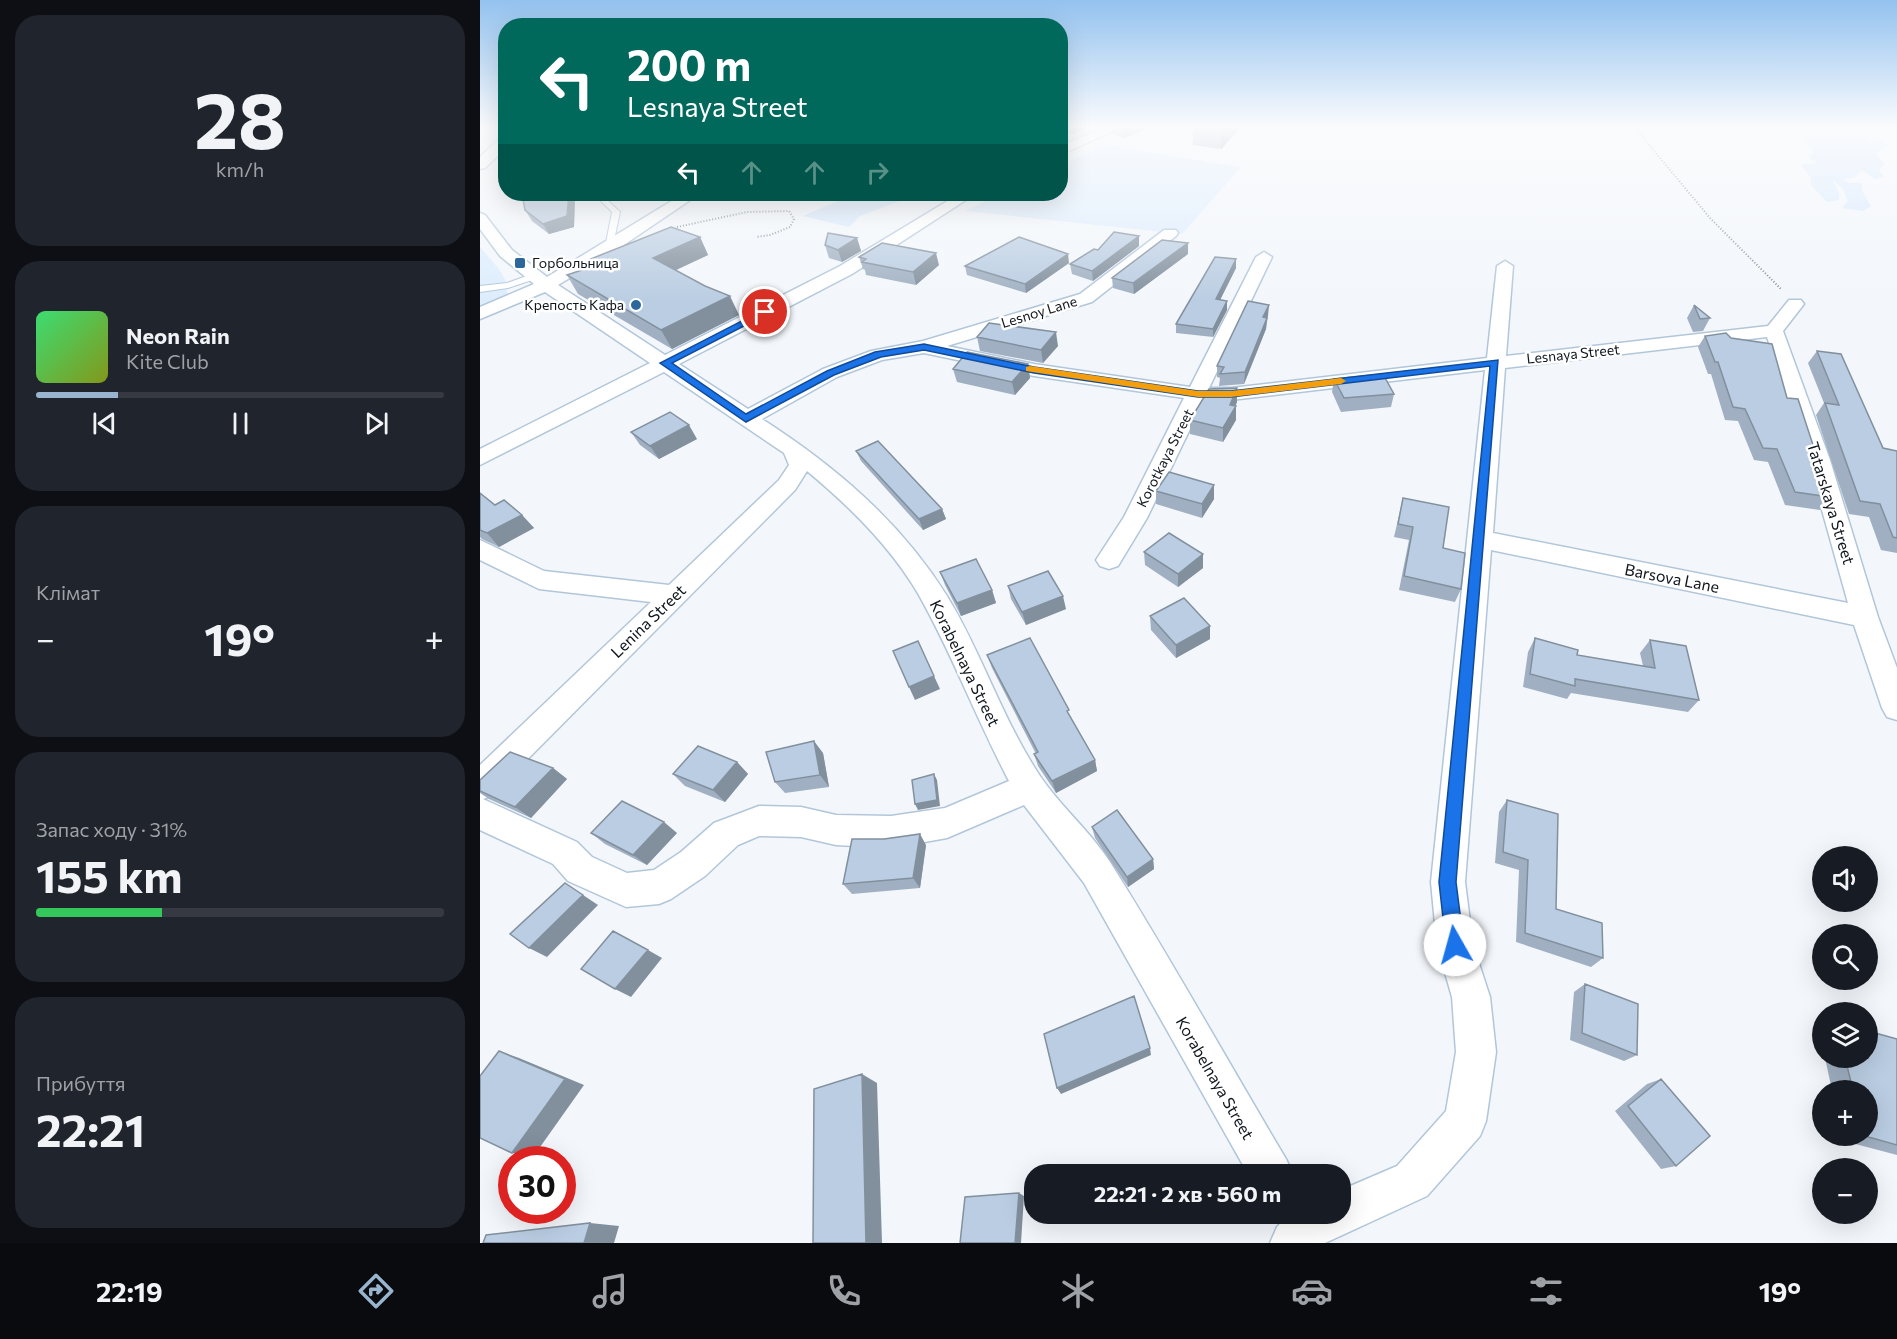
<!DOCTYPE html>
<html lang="uk">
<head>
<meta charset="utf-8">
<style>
  body { margin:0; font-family:Commissioner,sans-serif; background:#20242c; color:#f1f3f6; height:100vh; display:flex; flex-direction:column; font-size:22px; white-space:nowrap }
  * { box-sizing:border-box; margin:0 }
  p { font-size:20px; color:#9ea1a6 }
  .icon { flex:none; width:33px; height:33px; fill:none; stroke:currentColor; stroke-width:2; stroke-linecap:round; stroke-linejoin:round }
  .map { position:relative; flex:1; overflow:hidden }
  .panel { display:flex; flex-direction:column; gap:15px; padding:15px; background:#0d0f14; width:480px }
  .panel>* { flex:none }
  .banner { position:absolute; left:18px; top:18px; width:570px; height:183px; border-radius:24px; box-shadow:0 6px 24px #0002; background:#00695c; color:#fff; overflow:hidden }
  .tools { position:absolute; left:1332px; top:846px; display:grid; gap:12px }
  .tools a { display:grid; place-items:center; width:66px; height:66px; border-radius:50%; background:#171b24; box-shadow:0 6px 24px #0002; font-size:30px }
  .speed { position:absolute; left:18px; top:1146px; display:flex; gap:12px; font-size:30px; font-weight:700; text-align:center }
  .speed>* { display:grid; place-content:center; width:78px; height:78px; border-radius:50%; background:#171b24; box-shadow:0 6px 24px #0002; line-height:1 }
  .speed .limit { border:9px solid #d22; background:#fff; color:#111 }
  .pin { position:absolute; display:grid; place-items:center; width:51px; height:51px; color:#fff; margin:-26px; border:3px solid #fff; border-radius:50%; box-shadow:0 2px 6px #0007 }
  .me { position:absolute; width:66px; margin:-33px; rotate:353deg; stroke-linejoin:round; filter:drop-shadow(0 0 4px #0008) }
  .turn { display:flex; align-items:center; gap:21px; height:126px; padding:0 30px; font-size:27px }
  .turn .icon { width:78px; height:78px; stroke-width:2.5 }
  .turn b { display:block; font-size:42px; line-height:51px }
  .lanes { display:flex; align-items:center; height:57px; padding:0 30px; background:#0003; justify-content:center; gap:30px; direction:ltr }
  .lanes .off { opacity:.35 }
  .big { font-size:45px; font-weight:700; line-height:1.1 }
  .panel .tile { flex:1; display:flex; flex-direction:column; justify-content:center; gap:9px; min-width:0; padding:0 21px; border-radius:24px; background:#20242c }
  .panel .dial { align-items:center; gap:0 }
  .dial b { font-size:78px; line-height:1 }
  .song { display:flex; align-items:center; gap:18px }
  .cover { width:72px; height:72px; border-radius:9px; background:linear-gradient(135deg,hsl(140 70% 55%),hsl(70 70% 35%)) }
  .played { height:6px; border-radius:3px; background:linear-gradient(90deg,#98b4ce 20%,#363941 20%) }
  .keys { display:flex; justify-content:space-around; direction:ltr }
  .heat { display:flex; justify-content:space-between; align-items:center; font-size:33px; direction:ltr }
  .charge { height:9px; border-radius:4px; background:linear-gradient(90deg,#34c759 31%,#363941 0) }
  .trip { position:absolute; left:544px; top:1164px; width:327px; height:60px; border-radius:24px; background:#171b24; box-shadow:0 6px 24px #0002; font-weight:700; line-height:60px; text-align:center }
  .tab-bar { display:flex; height:96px; justify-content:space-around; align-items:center; background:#090b0e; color:#9ea1a6 }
  .tab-bar .icon { width:42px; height:42px }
  .tab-bar .selected { color:#98b4ce }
  .tab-bar b { font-size:27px; color:#f1f3f6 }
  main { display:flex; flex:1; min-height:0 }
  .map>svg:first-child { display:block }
</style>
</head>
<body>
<main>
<section class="panel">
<div class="tile dial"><b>28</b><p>km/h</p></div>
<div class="tile">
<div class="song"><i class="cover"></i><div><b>Neon Rain</b><p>Kite Club</p></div></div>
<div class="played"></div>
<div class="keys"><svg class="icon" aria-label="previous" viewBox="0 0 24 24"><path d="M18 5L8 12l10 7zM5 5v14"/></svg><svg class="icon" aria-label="pause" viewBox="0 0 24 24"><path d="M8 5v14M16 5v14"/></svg><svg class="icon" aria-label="next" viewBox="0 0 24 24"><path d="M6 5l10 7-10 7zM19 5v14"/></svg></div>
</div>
<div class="tile"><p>Клімат</p>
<div class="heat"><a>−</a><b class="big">19°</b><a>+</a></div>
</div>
<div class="tile"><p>Запас ходу · 31%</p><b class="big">155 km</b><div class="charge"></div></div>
<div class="tile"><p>Прибуття</p><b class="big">22:21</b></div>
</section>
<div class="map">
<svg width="1417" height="1243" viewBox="0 0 1417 1243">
  <rect width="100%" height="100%" fill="#f3f7fb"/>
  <path fill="#ddedfd" d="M622,144L761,167L702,234L485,211L520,194H580L581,165Z
    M0,247L19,269L28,285L27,294L0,305Z"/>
  <path fill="#d6e9fd" d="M1309,128H1395L1398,130V134L1386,137L1389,143L1393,139H1402L1407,145L1396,154L1405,164L1399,170L1404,177L1395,179L1381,170L1375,177L1363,179L1369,183H1382V191L1391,206L1383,211L1362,208L1368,201L1363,189L1352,179L1359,193V200L1347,202L1331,185V178L1321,165L1337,163L1329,158V156L1334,152L1324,140V137L1332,134Z
    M374,194H455L456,200L430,197L380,216L369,227L323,216Z"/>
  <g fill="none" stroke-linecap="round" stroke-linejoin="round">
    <g stroke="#b2c6da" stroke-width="2">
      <path id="service" d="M114,194H121L140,212L132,250L125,248L132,212Z
        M55,273L59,276L58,278L28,288L0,292V286L27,283Z"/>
    </g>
    <g stroke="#b2c6da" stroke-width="3">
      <path id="minor" d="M623,128H640L580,155V146Z
        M26,136V148L5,168L0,169V157L21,137Z
        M203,194H219L135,251L78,285L185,355L360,266L479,194H495L372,274L199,364L268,409L343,369L391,351L443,341L600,294L684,230H696L698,233L696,236L612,302L467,346L554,364L710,387L776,257L784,252L792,257L729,388H751L1007,358L1017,266L1025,261L1033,266L1026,356L1288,326L1309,300H1321L1324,304L1303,331L1350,460L1398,617L1417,668V720L1407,717L1402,708L1374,625L1011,550L985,882L993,945L1010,997L1016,1052L1006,1121L1000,1136L947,1196L845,1243H790L797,1227L809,1214H861V1190L917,1166L966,1111L976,1052L972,997L957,945L951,882L1005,370L751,400H724L667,518L638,566L629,569L620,566L616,560L644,517L704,398L554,376L444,353L402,360L357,377L282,419C355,466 420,521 467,596C502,653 522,719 560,776C580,806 610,831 630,862C691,959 747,1060 806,1159L813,1174H768L604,883L544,805L467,838L411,848L356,845L321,837L279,836L258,845L225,876L191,899L179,904L146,907L88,881L73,864L0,830V765L171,602L59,589L0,560V540L64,571L189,585L299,480L309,465L304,453L184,372L0,465V449L170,363L65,292L0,319V307L54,284L20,256L0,229V213L5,215L32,250L67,277ZM1287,337L1328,460L1368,603L1013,533L1025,368ZM327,471C373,509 419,555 446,608C476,664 499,724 529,781L465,808L411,816L356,815L321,807L279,806L234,823L201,852L174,870L147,873L112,857L97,842L3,799L11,796L315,490Z"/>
    </g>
    <path stroke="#7b8187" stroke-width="2" stroke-dasharray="1 2" stroke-linecap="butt" d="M1155,128L1230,218L1302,290
      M197,227L267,212L309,211L314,219L310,227L290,235L276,237"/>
    <use href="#service" fill="#fff" fill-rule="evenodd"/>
    <use href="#minor" fill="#fff" fill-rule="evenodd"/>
  </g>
  <path fill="#a0b0c2" d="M580,128H606L593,134L580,130Z
    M631,128H669L644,138L631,134Z
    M760,128L741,149L713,145V129Z
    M42,194H94L95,196L94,227L69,234L52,221L45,210Z
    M659,236V246L613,281L592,274L590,264L618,250Z
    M220,237L228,255L196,270L259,315L192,349L98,294L87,275L112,266L108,260Z
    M377,238L381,251L362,262L349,258L345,245Z
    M708,254L654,294L633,288L632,278Z
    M379,257L459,265L436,285L386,275L385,270L383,269Z
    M756,259V268L740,300L747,301V310L733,337L696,333V324Z
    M589,263L546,293L487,275L485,266Z
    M1214,305L1230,318L1223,331L1213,332L1207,318Z
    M788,316L786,329L764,384L739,386L740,378L737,377V366Z
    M1225,336L1307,398L1350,497L1340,510L1305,505L1288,462L1274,460L1258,421L1245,420L1231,374H1228L1218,347Z
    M497,337L578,346L563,363L500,351Z
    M1337,351L1403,448L1417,451V553L1401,550L1389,517L1369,514L1336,415L1344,403L1328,363Z
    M548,364L550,378L535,395L477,382L473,369Z
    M854,379L914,394L911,407L861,412L852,392Z
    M757,388V402L755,406H756V420L743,442L710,434V420Z
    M151,432L217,439L179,459L160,445Z
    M376,451L462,509L466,519L443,530L381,461Z
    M734,485V499L722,518L676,504V491Z
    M0,493L15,505L42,515L54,528L19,547L2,539L0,537Z
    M923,498L963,548L981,589L975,602L919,590L929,540L914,537Z
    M664,552L723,568L698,587L665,565Z
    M460,572L512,590L516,603L481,616L465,585Z
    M528,586L586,609L546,625L531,599Z
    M670,616L730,626V639L696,658L671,630Z
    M1055,638L1097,655L1163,666L1160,653L1170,640L1219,700L1208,712L1091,693L1087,699L1043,687L1048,652Z
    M507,655L591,718L615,760L617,771L576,793L558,766L554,754H556L512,668Z
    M343,753L349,787L305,793L295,782Z
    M257,762L268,774L245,802L205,786L193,774Z
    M73,768L87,779L51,818L9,799L0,793V780Z
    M1027,800L1076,909L1123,958L1111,967L1036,942L1039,870L1015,863L1019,812Z
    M612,827L673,859L674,869L648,887L615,838Z
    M111,833H197L167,865L125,844Z
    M446,845L440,888L372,894L363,884Z
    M1105,984L1157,1055L1144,1061L1090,1040L1094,992Z
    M1342,1030V1047L1339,1031Z
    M1417,1039V1155L1364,1141L1363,1136H1388V1090H1352L1345,1058H1388Z
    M1181,1079L1196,1166L1181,1169L1135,1111L1167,1084Z"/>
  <path fill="#82909e" d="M592,128H606L593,134Z
    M643,128H669L644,138Z
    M745,128H760L741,149V132Z
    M89,194H94L95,196L94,227L69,234L63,224Z
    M659,236V246L613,281L612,271Z
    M220,237L228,255L183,276L173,258Z
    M377,238L381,251L362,262L358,250Z
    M708,243V254L654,294L653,283Z
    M456,253L459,265L436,285L433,272Z
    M588,254L589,263L546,293L545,284Z
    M756,259V268L736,308V299Z
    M250,296L259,315L192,349L181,330Z
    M747,301V310L733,337V329Z
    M789,305L788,316L782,329L783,317Z
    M787,318L786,329L764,384L765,372Z
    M576,332L578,346L563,363L561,350Z
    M548,364L550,378L535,395L532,382Z
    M757,388V402L752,414L756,406V420L743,442V428L750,405Z
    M209,425L217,439L179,459L170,446Z
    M734,485V499L722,518V504Z
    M462,509L466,519L443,530L439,519Z
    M42,515L54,528L19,547L7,533Z
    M723,554V568L698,587V574Z
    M512,590L516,603L481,616L477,603Z
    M583,596L586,609L546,625L542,612Z
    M730,626V639L696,658V645Z
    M454,676L460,689L435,700L429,687Z
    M334,741L343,753L349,787L340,775Z
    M615,760L617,771L576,793L572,781Z
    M257,762L268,774L245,802L233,790Z
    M73,768L87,779L51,818L35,807Z
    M454,774L457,780L460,806L438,810L435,804Z
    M184,822L197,833L167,865L153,855Z
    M440,834L446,845L440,888L433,878Z
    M673,859L674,869L648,887L647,877Z
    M85,883L118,905L67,957L49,948Z
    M168,950L182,958L151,997L135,989Z
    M670,1048L671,1055L581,1094L577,1088Z
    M19,1051L39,1058L104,1085L53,1157L32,1153Z
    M382,1074L397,1083L402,1243H386Z
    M539,1193L544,1196L541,1243H535Z
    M110,1223L139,1226L134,1243H104Z"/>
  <path fill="#bacde2" stroke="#82909e" stroke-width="1.5" d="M714,128H745L741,132L713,129Z
    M42,194H89L87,216L63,224L45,210Z
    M191,227L220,237L173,258L225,286L250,296L181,330L87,275L117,265L108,260Z
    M634,232L659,236L612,271L590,264L614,249L618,250Z
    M348,233L377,238L358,250L345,245Z
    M539,237L588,254L545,284L485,266Z
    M682,240L708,243L653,283L632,278Z
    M402,243L456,253L433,272L382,262L386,259L379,257Z
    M735,257L756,259L736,299L747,301L733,329L696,324Z
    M768,301L789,305L783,317L787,318L765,372L740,374L744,367L737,366Z
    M1214,305L1230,318L1220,319Z
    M509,323L576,332L561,350L497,337Z
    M1246,333L1251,338L1292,344L1307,398L1318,399L1350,497L1315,492L1297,449L1283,448L1265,409L1253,407L1238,362H1235L1225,336Z
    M1337,351L1361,354L1403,448L1417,451V538L1413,537L1400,504L1380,501L1345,403L1359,405Z
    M487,352L548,364L532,382L473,369Z
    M903,374L914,394L864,398L854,379Z
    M757,388L750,405L756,406L743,428L710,420L729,389Z
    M190,412L209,425L170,446L151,432Z
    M398,441L462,509L439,519L376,451Z
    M689,472L734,485L722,504L676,491Z
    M0,493L15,505L24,500L42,515L7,533L0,530Z
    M923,498L969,507L963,548L985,553L981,589L924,576L933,527L918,524Z
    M689,533L723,554L698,574L664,552Z
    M496,559L512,590L477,603L460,572Z
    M568,571L583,596L542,612L528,586Z
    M704,598L730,626L696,645L670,616Z
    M550,638L589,710L587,711L615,760L572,781L554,754L558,752L507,655Z
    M1055,638L1098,650L1097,655L1175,668L1170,640L1206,646L1219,700L1095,679V686L1050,674Z
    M438,641L454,676L429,687L413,651Z
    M334,741L340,775L295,782L286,752Z
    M218,746L257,762L233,790L193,774Z
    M30,752L73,768L35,807L0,791V780Z
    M454,774L457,800L435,804L432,780Z
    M1027,800L1078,814L1076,909L1122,923L1123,958L1045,933L1048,860L1023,852Z
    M142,801L184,822L153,855L111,833Z
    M637,810L673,859L647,877L612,827Z
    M440,834L433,878L363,884L372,839H404Z
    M85,883L103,895L49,948L30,934Z
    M133,931L168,950L135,989L101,969Z
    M1105,984L1158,1004L1157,1055L1102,1033Z
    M654,996L670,1048L577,1088L564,1034Z
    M1388,1031L1417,1039V1145L1385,1136H1384H1388V1090H1373L1365,1058H1388Z
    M19,1051L85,1079L32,1153L0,1138V1076Z
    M382,1074L386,1243H333L334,1089Z
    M1181,1079L1230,1136L1196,1166L1148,1106Z
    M539,1193L535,1243H480L485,1197Z
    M110,1223L104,1243H3L6,1235Z"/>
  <linearGradient id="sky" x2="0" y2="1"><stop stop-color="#93c2ef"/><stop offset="0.42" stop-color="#fafbfd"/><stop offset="1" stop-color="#fafbfd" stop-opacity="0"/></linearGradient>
  <rect width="1417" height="302" fill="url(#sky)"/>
  <path fill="#1a73e8" stroke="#114b97" stroke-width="1.5" d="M285,309L290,312L289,313L192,363L266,414L347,371L395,352L444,344L554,367L718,391H751L1018,360L976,882L984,945L982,951L975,954L968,951L966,945L959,882L1010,366L751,397H718L554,373L444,350L401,357L354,375L266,422L180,363Z"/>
  <path fill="#f59e0b" d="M550,366L718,391H751L861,378L866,381L861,384L751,397H718L546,371V367Z"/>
  <g fill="#2b669d" stroke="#fff" stroke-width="2">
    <rect x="34" y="257" width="12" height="12" rx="3"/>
    <circle cx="156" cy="305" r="6"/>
  </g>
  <g text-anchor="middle" stroke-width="5" stroke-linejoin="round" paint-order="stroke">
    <g font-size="14" fill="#0e151c" stroke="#fff" text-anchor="start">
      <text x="52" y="268">Горбольница</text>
      <text x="144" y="310" text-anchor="end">Крепость Кафа</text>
    </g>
    <g font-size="14" fill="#0e151c" stroke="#fff">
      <text transform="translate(559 312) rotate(-17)" y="5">Lesnoy Lane</text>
      <text transform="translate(1093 354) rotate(-6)" y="5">Lesnaya Street</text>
      <text transform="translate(685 458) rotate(-63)" y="5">Korotkaya Street</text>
    </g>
    <g font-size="16" fill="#0e151c" stroke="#fff">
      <text transform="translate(1351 503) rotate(73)" y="6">Tatarskaya Street</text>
      <text transform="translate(1192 578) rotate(11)" y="6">Barsova Lane</text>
      <text transform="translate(168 621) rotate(-44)" y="6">Lenina Street</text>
      <text transform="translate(485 663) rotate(64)" y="6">Korabelnaya Street</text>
      <text transform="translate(735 1078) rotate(60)" y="6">Korabelnaya Street</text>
    </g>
  </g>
</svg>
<div class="tools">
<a><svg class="icon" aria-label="sound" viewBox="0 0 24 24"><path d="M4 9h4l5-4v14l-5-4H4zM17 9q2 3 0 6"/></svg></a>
<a><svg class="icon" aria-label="search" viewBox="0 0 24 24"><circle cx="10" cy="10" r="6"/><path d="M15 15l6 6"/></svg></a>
<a><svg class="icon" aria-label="layers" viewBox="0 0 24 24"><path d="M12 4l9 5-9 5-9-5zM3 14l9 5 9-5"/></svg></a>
<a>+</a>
<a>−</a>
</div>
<div class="speed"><div class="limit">30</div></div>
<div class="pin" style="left:285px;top:312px;background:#d93025"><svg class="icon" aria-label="arrive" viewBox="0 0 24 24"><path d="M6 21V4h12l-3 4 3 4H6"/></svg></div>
<svg class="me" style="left:975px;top:945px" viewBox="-20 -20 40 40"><circle r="19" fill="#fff"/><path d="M0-13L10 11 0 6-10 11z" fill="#1a73e8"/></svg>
<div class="trip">22:21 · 2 хв · 560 m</div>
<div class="banner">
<div class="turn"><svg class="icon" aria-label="left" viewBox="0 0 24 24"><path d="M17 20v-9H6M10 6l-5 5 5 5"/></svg><div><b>200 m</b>Lesnaya Street</div></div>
<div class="lanes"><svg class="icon" aria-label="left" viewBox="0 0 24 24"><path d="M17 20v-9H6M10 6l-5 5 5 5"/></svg><svg class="icon off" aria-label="ahead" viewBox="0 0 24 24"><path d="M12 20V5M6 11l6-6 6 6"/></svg><svg class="icon off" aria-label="ahead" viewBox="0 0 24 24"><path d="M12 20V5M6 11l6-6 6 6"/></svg><svg class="icon off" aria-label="right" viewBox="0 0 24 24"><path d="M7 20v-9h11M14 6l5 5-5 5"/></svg></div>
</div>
</div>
</main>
<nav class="tab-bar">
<b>22:19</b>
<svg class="icon selected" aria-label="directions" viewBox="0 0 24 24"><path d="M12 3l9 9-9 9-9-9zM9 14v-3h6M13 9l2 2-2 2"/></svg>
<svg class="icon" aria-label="music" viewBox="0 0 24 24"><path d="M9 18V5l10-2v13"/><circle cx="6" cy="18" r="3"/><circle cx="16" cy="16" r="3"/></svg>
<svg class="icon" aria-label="phone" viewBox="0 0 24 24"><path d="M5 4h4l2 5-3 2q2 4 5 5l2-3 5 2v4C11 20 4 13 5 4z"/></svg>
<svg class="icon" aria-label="climate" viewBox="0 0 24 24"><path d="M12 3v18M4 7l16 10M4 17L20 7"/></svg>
<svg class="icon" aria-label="car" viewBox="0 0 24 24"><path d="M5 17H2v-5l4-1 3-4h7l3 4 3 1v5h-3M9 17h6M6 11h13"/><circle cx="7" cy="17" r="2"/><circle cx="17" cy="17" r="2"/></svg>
<svg class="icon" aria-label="filters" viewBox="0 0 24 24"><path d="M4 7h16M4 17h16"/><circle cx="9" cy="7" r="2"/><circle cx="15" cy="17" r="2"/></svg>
<b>19°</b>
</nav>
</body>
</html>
